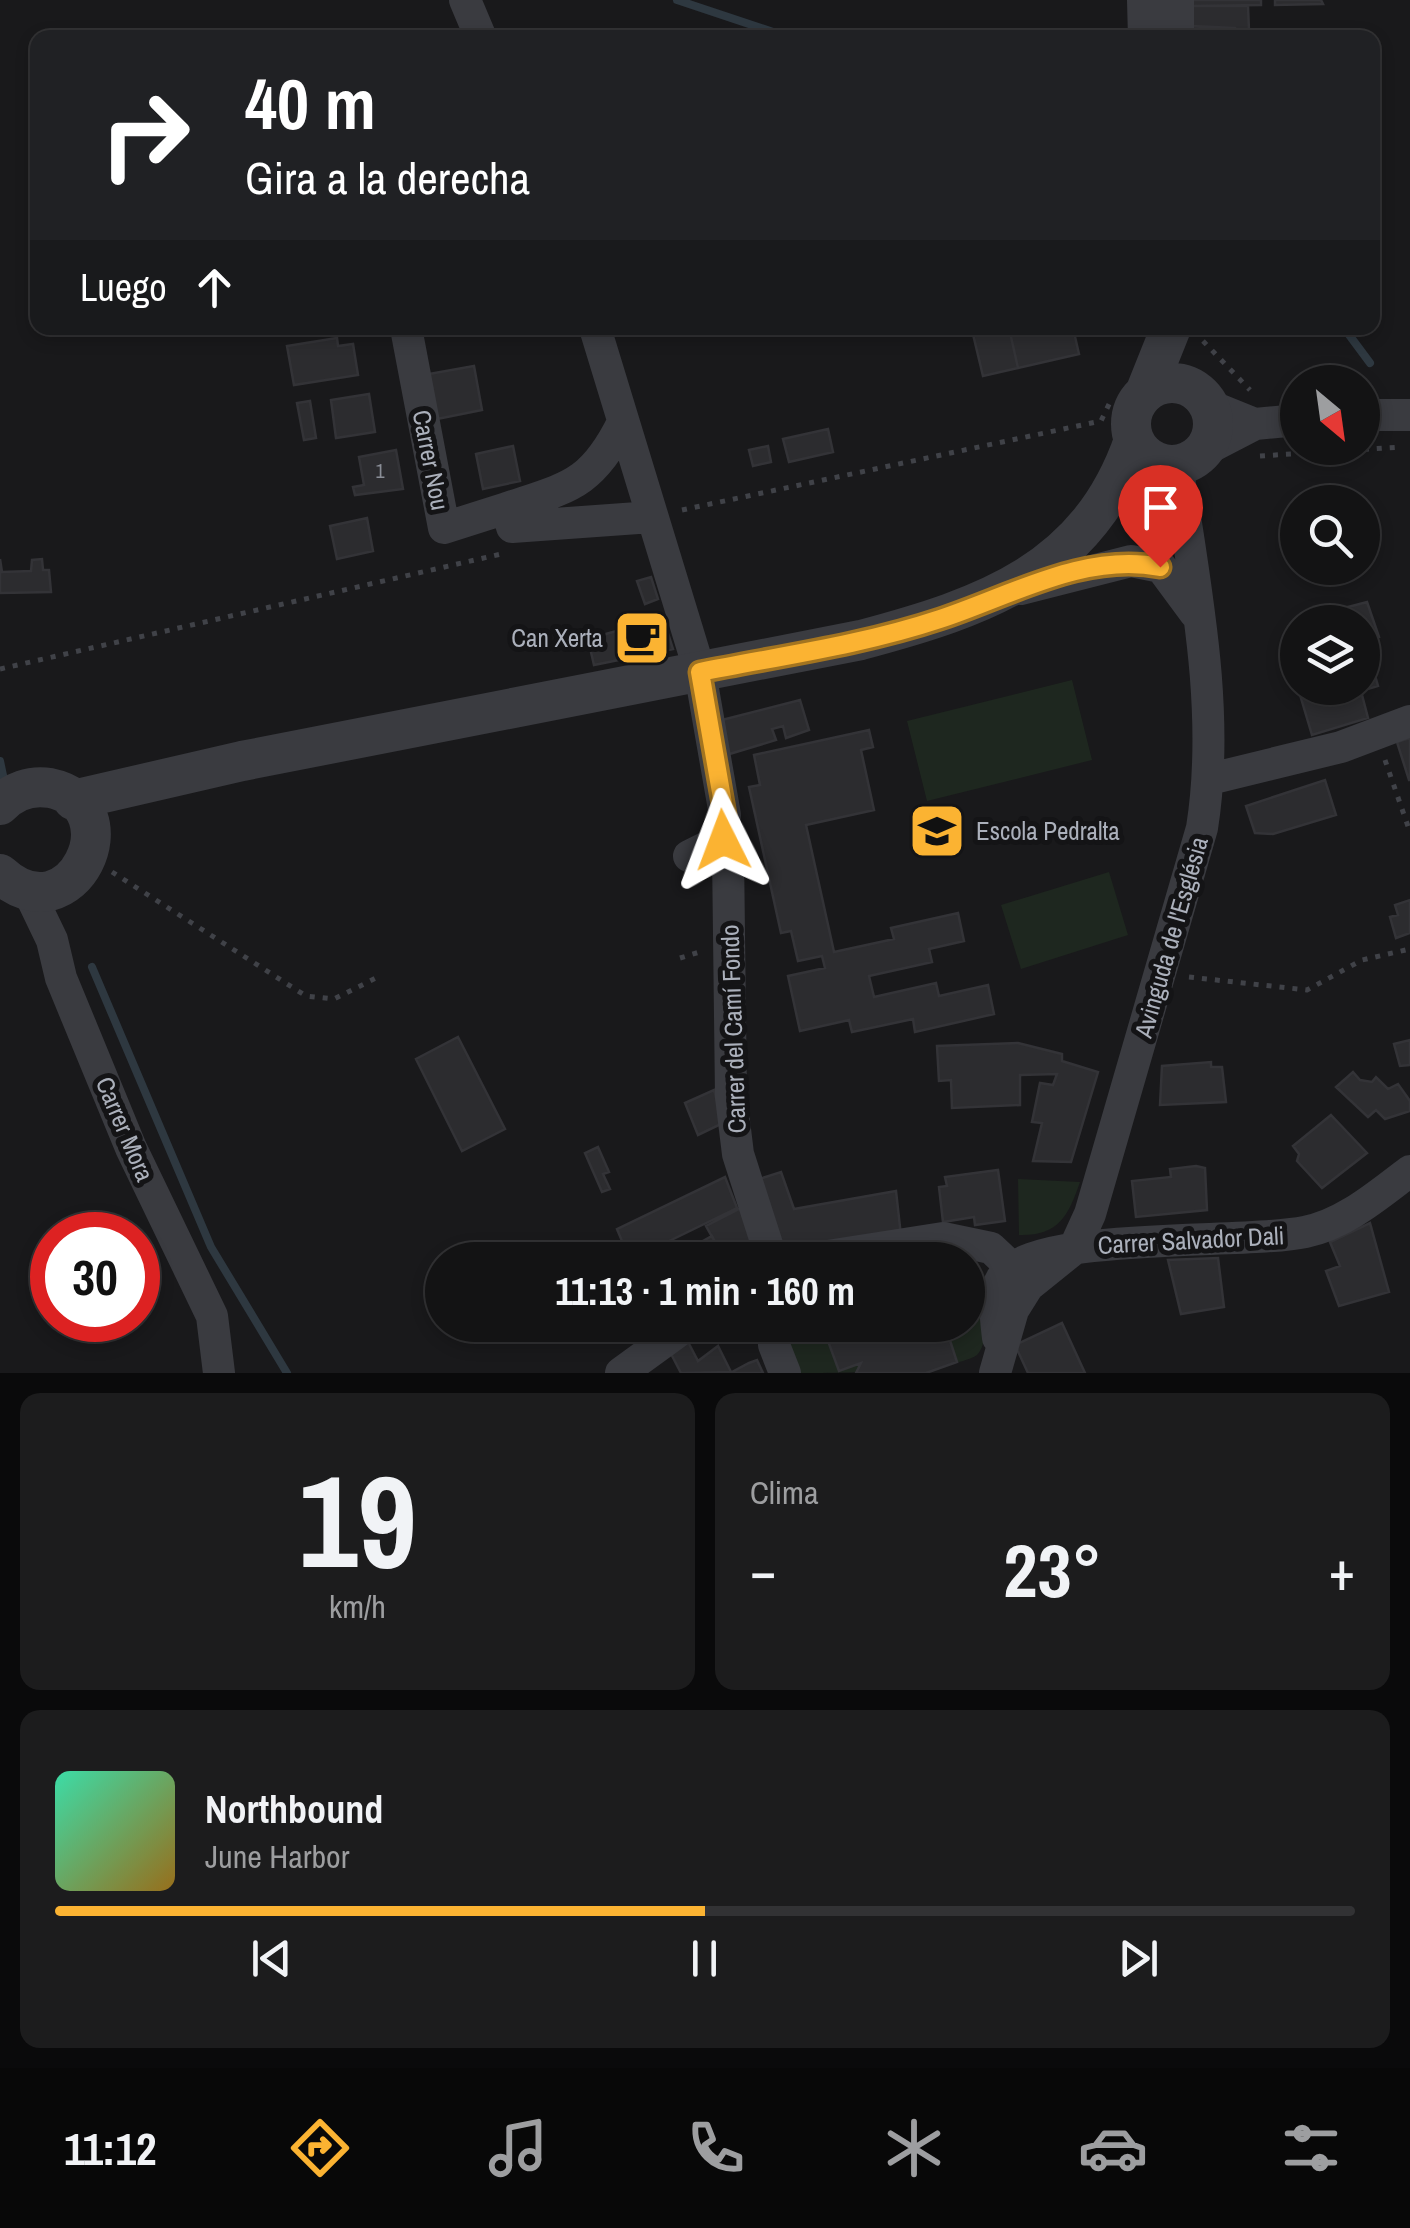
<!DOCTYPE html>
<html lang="es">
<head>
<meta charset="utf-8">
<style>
  body { margin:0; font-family:"Archivo Narrow",sans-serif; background:#1c1c1d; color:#f1f3f6; height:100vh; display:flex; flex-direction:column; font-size:38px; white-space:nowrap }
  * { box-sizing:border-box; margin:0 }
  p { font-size:32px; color:#9d9ea0 }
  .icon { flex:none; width:55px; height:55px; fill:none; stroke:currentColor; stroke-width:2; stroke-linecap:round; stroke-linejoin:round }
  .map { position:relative; height:1373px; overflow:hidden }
  .drawer { display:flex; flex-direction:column; gap:20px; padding:20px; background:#0a0a0b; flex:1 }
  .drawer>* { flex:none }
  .banner { position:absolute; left:30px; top:30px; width:1350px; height:305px; border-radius:20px; box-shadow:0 5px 15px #0003,0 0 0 2px #323234; background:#202124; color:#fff; overflow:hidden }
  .needle { width:65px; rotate:151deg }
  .tools { position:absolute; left:1280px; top:365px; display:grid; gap:20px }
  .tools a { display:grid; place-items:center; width:100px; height:100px; border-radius:50%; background:#131314; box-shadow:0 5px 15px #0003,0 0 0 2px #323234; font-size:50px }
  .speed { position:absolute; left:30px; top:1212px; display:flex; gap:20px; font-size:50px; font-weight:700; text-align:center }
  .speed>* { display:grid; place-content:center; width:130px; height:130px; border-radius:50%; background:#131314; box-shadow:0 5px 15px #0003,0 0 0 2px #323234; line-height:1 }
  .speed .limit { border:15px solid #d22; background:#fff; color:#111 }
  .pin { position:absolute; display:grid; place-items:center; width:85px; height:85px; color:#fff; margin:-102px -42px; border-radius:50% 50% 50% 0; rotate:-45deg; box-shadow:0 0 10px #0007 }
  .pin .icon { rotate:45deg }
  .me { position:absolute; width:110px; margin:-55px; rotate:357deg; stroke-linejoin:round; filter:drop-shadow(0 0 8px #0008) }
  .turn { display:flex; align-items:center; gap:35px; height:210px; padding:0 50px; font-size:45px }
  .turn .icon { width:130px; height:130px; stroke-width:2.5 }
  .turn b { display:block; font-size:70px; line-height:85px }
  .then { display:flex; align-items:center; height:95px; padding:0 50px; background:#0003; gap:20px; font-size:38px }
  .big { font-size:75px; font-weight:700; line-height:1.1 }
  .drawer .tile { flex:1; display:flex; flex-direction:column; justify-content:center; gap:15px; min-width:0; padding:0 35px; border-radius:20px; background:#1c1c1d }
  .drawer .dial { align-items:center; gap:0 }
  .dial b { font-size:130px; line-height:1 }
  .song { display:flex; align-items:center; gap:30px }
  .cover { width:120px; height:120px; border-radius:15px; background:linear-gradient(135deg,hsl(160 70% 55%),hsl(40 70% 35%)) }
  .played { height:10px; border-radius:5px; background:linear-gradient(90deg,#fbb332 50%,#323234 50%) }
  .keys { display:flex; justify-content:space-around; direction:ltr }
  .heat { display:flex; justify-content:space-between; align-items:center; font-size:55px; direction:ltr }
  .drawer .tiles { flex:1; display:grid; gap:20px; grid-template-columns:1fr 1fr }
  .tile:last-child { grid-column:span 2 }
  .trip { position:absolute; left:425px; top:1242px; width:560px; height:100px; border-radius:50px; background:#131314; box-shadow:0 5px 15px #0003,0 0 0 2px #323234; font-weight:700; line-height:100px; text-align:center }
  .dock { display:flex; height:160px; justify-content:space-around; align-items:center; background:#080808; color:#9d9ea0 }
  .dock .icon { width:70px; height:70px }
  .dock .selected { color:#fbb332 }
  .dock b { font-size:45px; color:#f1f3f6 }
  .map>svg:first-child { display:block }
</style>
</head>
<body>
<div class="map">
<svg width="1410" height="1373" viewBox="0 0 1410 1373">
  <rect width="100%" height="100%" fill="#19191b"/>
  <path fill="#1e271f" d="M1072,680L1092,760L927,801L907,721Z
    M1109,872L1128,935L1021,969L1001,905Z
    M1018,1179L1080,1182C1068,1217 1058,1236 1019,1235Z
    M968,1273C978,1292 994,1337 977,1355C950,1373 833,1373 792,1373L786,1325H968Z"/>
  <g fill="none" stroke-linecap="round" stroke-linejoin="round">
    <path stroke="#2e3840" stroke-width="8" d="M677,0L791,38
      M1344,328L1370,363
      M0,761L4,780
      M92,967L211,1247L287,1373"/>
  </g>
  <path fill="#2c2c2f" stroke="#333337" stroke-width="2.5" d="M1191,0H1261V5L1191,6Z
    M1275,0H1321L1323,4L1275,5Z
    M1191,6H1248L1249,31L1192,26Z
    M1192,26L1235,28V38H1192Z
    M1075,32V38H990V34Z
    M984,328H1009L1018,368L983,376L972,330Z
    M1009,328H1073L1079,354L1018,368Z
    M337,338L338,346L353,344L358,375L294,385L287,346Z
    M474,366L482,410L437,419L429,374Z
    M369,394L375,432L336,438L331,400Z
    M310,401L316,438L304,440L297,403Z
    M828,429L833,452L789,462L783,439Z
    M513,446L520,481L483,489L476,454Z
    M768,446L771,462L753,466L749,450Z
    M396,450L403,489L355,495L353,487L364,485L359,457Z
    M367,518L373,551L337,559L330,526Z
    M0,559L2,572L31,571L32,560L42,559L43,570H49L51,592L0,593Z
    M651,577L658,599L645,604L637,581Z
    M1367,602L1379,637L1365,641L1378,686L1361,691L1368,718L1312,735L1298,688H1362V622H1336L1333,611Z
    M663,618L673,649L594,665L588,639Z
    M800,700L809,730L786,738L783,726L772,729L776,740L726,755L722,720Z
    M869,730L873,747L861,750L874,810L806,825L834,952L894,939L891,928L958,913L964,941L929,949L932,962L869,976L874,997L936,983L939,996L988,985L994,1014L915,1032L913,1019L852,1032L849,1020L800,1031L788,976L825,968L822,956L798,961L791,931L781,933L749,787L760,785L754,755Z
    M1410,738V780H1409L1397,742Z
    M1325,780L1336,815L1273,834L1255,833L1246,806Z
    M1410,900V933L1396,938L1390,917L1398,915L1395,905Z
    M458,1037L505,1129L462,1151L416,1059Z
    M1410,1040V1065L1400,1066L1394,1044Z
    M1018,1043L1062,1054V1061L1098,1072L1071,1162L1033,1161L1042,1123L1032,1122L1040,1083L1053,1085L1057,1074L1020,1075V1105L952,1108L951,1080L939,1081L937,1046Z
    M1211,1062V1067H1222L1226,1102L1160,1105L1162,1066Z
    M1353,1072L1360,1080L1372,1082L1376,1077L1388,1089L1398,1084L1410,1101V1111L1385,1119L1376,1110L1368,1117L1336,1087Z
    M714,1090L723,1123L698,1135L685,1103Z
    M1331,1115L1367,1153L1322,1188L1297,1161L1299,1154L1293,1146Z
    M598,1147L609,1172L603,1174L610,1189L602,1192L585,1153Z
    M1196,1166L1205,1168L1207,1210L1136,1217L1132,1181L1171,1177L1170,1169Z
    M998,1170L1005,1221L975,1225L974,1217L943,1222L939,1187L947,1186L945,1177Z
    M781,1172L794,1209L896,1191L901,1236L776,1255L756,1180Z
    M725,1177L737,1208L630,1260L617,1229Z
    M747,1205L758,1239L725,1260L706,1226Z
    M1370,1223L1389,1292L1339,1306L1326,1271L1340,1266L1330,1242Z
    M712,1236L725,1260H689L707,1248L703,1241Z
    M758,1239L764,1260H724H725Z
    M1218,1258L1224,1307L1181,1314L1168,1260Z
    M1062,1323L1085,1373H1028L1015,1345Z
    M875,1325H945L957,1362L926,1373H856L861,1363L839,1371L828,1341Z
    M687,1340L698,1361L718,1346L731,1372L681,1373L670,1352Z
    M757,1360L763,1373H730L749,1363Z"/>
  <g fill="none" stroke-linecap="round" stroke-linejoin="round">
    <path stroke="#404248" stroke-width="5" stroke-dasharray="5 8" stroke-linecap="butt" d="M1203,341L1250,390
      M1260,456L1402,447
      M682,510L1101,421L1112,398
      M0,669L501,554
      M1385,760L1410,832
      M112,872L306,996L334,999L376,978
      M680,958L703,951
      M1189,977L1307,990L1362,960L1410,949"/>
    <path stroke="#3a3b40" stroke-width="32" d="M465,0L481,38
      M1143,0L1144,38
      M406,328L444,528L507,508
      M595,328L700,672L725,815L723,839L689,856
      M1208,405L1255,424L1298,420
      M1362,415H1410
      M623,422C592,485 569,487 507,508L512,527L652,517
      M1201,452L1255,424
      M1021,589L1131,561L1161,567L1195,613
      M1210,779L1341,747L1410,721
      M728,853L731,1097L738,1154L772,1260
      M28,890L52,940L61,978L131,1148L212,1316L219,1373
      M802,1260L943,1238L991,1248L1011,1267
      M773,1325L774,1345L785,1373
      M998,1338C996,1321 992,1292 1002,1278C1032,1230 1245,1245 1305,1232C1345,1224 1378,1195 1410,1171
      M621,1373L687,1325
      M995,1373L1013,1310L1028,1286L1074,1249L1090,1214L1202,828C1221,709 1194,582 1177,464"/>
    <path stroke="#3a3b40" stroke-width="40" d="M1174,38V0
      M1131 424a41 41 0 1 1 82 0a41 41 0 1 1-82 0Z
      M1145,393L1171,328
      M73,800L242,761L861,640C985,607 1089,571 1134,440
      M0,805C13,791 31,785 50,788C135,805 72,940 0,874"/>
  </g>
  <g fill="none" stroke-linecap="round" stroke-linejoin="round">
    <g stroke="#a37420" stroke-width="25">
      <path id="route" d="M723,840L725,815L700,672C780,656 862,645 940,619C1010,596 1085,552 1160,567"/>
    </g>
    <use href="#route" stroke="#fbb332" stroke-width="18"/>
  </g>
  <defs>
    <g id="cafe-square" transform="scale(2.875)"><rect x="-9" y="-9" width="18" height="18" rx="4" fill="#fbb332" stroke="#141416"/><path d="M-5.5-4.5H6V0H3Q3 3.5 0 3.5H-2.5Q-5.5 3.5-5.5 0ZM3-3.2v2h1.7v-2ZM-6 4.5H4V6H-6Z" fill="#111"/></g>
    <g id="school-square" transform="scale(2.875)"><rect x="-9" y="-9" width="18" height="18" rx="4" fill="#fbb332" stroke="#141416"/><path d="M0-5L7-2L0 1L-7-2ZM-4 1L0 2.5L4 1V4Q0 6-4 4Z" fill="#111"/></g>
  </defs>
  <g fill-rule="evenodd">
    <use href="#cafe-square" x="642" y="638"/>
    <use href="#school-square" x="937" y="831"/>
  </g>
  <g text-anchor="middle" stroke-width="10" stroke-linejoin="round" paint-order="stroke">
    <g font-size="20" fill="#8a8e97">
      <text x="380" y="478">1</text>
    </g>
    <g font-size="25" fill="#abb0bb" stroke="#141416">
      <text transform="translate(431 460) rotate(79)" y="9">Carrer Nou</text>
      <text transform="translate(1171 937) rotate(-74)" y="9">Avinguda de l'Església</text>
      <text transform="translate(733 1029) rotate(-92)" y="9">Carrer del Camí Fondo</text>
      <text transform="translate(125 1129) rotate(67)" y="9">Carrer Mora</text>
      <text transform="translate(1191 1240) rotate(-3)" y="9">Carrer Salvador Dali</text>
    </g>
    <g font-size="25" fill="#abb0bb" stroke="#141416" text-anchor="end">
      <text x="603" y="647">Can Xerta</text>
      <text x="976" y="840" text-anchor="start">Escola Pedralta</text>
    </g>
  </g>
</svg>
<div class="tools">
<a><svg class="needle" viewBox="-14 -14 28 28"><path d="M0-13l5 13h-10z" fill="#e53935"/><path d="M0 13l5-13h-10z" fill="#9d9ea0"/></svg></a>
<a><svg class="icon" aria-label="search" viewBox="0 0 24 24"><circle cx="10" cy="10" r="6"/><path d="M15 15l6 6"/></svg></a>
<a><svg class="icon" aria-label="layers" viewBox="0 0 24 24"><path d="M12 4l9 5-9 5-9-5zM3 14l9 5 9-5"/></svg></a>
</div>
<div class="speed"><div class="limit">30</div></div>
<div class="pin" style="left:1160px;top:567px;background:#d93025"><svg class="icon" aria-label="arrive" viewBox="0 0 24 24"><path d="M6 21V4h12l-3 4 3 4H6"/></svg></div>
<svg class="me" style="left:723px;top:840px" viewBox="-20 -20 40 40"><path d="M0-17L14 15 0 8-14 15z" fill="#fbb332" stroke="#fff" stroke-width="4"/></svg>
<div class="trip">11:13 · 1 min · 160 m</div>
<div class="banner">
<div class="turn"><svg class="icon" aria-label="right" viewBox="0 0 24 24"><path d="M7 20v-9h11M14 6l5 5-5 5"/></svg><div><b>40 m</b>Gira a la derecha</div></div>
<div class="then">Luego<svg class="icon" aria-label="ahead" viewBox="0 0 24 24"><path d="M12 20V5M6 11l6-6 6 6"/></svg></div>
</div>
</div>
<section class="drawer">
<div class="tiles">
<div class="tile dial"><b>19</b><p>km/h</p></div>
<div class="tile"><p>Clima</p>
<div class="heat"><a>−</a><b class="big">23°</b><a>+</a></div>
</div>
<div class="tile">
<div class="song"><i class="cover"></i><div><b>Northbound</b><p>June Harbor</p></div></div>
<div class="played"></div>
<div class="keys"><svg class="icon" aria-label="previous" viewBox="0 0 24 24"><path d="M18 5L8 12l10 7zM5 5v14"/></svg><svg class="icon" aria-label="pause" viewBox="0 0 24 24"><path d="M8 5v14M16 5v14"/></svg><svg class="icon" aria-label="next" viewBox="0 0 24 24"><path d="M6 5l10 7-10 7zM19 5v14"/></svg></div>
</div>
</div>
</section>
<nav class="dock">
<b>11:12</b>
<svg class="icon selected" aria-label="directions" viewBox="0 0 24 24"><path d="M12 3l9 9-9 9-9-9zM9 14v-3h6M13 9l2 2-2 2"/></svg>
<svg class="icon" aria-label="music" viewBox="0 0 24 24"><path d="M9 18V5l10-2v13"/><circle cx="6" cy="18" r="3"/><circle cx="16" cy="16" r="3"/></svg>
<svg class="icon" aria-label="phone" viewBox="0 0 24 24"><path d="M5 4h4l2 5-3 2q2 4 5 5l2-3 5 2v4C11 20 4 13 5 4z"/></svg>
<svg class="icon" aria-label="climate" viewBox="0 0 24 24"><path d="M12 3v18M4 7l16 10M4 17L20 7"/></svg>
<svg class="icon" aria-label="car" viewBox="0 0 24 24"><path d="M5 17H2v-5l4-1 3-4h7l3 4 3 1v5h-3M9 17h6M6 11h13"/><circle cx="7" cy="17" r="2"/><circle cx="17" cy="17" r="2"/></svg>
<svg class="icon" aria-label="filters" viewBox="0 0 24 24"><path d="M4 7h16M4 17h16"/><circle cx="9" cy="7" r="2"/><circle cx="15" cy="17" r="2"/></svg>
</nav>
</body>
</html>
